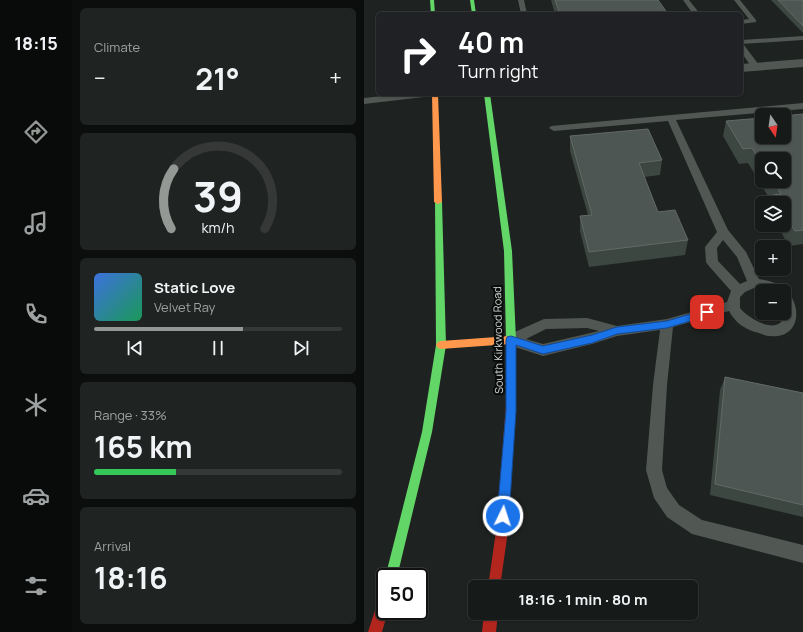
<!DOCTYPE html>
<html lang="en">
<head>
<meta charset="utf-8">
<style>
  body { margin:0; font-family:Manrope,sans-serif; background:#1f2321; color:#f1f3f6; height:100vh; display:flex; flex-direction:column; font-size:15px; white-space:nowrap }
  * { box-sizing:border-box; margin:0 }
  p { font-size:13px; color:#9ea1a2 }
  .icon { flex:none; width:22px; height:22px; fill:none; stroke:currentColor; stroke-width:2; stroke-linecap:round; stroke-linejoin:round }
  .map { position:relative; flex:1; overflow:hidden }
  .panel { display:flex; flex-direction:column; gap:8px; padding:8px; background:#0c0e0d; width:292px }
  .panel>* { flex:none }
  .guide { position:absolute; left:12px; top:12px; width:367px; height:84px; border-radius:6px; box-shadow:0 1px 3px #0004,0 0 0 1px #353837; background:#202124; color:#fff; overflow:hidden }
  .needle { width:26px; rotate:167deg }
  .controls { position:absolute; left:391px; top:108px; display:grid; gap:8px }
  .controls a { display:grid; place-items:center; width:36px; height:36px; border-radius:6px; background:#161a18; box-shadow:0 1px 3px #0004,0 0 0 1px #353837; font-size:20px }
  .speed { position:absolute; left:12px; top:568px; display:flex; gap:8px; font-size:20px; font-weight:700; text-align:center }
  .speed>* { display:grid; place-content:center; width:52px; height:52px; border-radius:50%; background:#161a18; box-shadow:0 1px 3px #0004,0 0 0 1px #353837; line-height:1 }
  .speed .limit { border:2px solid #111; border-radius:6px; background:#fff; color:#111 }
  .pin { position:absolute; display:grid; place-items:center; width:34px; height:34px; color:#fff; margin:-17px; border-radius:8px; box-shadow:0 2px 6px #0006 }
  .me { position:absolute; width:44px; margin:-22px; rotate:4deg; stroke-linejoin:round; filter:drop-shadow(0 0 3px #0008) }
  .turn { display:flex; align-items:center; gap:14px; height:84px; padding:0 16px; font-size:18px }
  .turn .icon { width:52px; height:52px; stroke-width:2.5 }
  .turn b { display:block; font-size:28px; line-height:34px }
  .big { font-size:30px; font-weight:700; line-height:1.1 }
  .panel .tile { flex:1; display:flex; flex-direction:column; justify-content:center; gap:6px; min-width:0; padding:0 14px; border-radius:6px; background:#1f2321 }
  .panel .dial { align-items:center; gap:0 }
  .dial svg { height:104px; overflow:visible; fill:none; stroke:#353837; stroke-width:7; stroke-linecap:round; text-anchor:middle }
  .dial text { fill:#f1f3f6; stroke:none }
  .song { display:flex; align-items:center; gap:12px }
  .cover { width:48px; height:48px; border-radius:6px; background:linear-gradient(135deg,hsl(220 70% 55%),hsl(150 70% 35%)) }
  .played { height:4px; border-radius:2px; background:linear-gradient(90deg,#949895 60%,#353837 60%) }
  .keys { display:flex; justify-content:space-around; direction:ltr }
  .heat { display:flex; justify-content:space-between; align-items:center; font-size:22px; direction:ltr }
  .charge { height:6px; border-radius:3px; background:linear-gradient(90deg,#34c759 33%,#353837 0) }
  .trip { position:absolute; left:104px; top:580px; width:230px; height:40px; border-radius:6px; background:#161a18; box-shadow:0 1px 3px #0004,0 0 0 1px #353837; font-weight:700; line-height:40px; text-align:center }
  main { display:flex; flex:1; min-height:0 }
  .menu { display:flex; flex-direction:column; width:72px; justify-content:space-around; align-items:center; background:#090a0a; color:#9ea1a2 }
  .menu .icon { width:28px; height:28px }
  .menu .selected { color:#949895 }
  .menu b { font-size:18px; color:#f1f3f6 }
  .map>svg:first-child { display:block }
</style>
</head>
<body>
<main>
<nav class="menu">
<b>18:15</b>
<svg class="icon selected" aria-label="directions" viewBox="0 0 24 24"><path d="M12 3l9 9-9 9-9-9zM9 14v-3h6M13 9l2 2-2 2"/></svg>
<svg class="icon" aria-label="music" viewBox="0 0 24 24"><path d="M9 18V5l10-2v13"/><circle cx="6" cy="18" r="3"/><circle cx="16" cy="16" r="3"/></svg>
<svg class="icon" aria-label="phone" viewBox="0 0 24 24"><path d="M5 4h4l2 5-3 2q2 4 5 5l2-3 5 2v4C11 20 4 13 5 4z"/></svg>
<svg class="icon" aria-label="climate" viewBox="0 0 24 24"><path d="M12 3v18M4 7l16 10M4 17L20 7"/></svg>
<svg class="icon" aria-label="car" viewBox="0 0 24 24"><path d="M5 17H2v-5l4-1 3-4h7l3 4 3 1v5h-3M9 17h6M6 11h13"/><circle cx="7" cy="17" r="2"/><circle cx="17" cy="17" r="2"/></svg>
<svg class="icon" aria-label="filters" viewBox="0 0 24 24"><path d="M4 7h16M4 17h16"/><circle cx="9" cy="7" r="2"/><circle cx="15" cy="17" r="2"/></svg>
</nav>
<section class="panel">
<div class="tile"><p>Climate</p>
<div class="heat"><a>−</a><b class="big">21°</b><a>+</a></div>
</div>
<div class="tile dial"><svg viewBox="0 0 100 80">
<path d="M14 69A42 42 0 1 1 86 69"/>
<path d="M14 69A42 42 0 0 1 16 23" stroke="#949895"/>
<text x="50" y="56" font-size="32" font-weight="700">39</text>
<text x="50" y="72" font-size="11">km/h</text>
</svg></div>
<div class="tile">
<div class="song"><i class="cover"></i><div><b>Static Love</b><p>Velvet Ray</p></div></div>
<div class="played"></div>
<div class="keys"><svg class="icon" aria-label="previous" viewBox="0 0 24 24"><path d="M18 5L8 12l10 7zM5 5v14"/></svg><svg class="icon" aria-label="pause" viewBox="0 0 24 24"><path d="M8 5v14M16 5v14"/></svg><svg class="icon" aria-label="next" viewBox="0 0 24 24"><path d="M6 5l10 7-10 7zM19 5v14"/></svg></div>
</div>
<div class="tile"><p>Range · 33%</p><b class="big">165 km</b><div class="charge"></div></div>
<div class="tile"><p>Arrival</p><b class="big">18:16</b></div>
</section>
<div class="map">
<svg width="439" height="632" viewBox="0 0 439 632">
  <rect width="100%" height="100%" fill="#1e2220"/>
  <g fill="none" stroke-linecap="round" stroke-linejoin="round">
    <path fill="#515753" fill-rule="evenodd" d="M154,0H160L163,14H157Z
      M319,0H325L336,14H329Z
      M370,0H376L392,20V22L377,24V20L385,19Z
      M439,36V40L377,44V40Z
      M377,45H380L395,65V69H389L377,52Z
      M38,94H64L60,97L0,104V98Z
      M439,103V109L312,120L364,230L382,252L395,279C405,281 416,283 423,291C439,308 435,339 406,336C401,336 396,333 391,332C379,328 371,322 365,311L309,327L303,385L298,470L303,488L315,505L338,520L439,545V563L328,534L303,517L290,498L282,470L289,385L296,330L253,336L228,344L179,356L142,344L140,340L142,336L180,319L223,318L253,326L303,319L363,302L367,291L344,265L342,262L341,247L353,232L304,121L190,131L185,128L187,126ZM359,240L373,257L383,281L376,284L354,261L353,248ZM390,288L405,291H420C420,299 422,312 419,319C411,335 383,317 376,308V297L381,292ZM223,328L235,331L179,344L162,339L182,329Z"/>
    <path fill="#515753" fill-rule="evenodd" d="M439,59V67L377,72V64Z"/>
    <path fill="#63d668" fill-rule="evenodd" d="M66,0H70L71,14H67Z
      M106,0H110L112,14H108Z
      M120,94H126L148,251L152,340V404L151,407L147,409L143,407L142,404V340L140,251Z
      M71,200H74L78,202L82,345L68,432L33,577L21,578L58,432L72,345Z"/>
    <path fill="#ff974d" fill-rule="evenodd" d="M68,94H74L78,202L74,204L70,202Z
      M147,336L150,337L152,340L150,343L147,344L77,349L74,348L72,345L74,342L77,341Z"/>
    <path fill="#b3261e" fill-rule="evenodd" d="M147,399L151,401L152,404L144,531L136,587H124L132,531L142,404L143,401Z
      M21,594V611H24L18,632H4L16,595Z
      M120,613H134L132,632H118Z"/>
  </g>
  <path fill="#3d4742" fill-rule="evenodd" d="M187,0H294L304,14H191Z
    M407,0H439V33Z
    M439,114V244L425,246L413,225H420V203H406L407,201L384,163L375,164L359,136L362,121ZM398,159L420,181H398Z
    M206,136L298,160L296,175L280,177L294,212L324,240L321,255L225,267L216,231V216L224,215L206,151Z
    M361,377L439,393V517L346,495L356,390Z"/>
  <path fill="#4d5652" stroke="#626a66" d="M191,0H294L304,14H196Z
    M414,0H439V26Z
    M439,114V230L431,231L420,213V203H414L409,195L417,194L409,181H420V159H398V164L388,148L379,149L362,121L398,118V137H420V116Z
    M284,129L298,160L275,163L294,212L311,210L324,240L225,252L216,216L228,215L206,136Z
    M361,377L439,393V505L351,484Z"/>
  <path fill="#1a73e8" stroke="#114b97" d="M343,309L348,312L346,315L303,328L253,334L228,343L179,354L152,345V411L145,516L143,520L139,522L135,520L133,516L142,411V340L143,337L147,336L179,346L228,335L253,327L303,321Z"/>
  <g text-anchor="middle" stroke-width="4" stroke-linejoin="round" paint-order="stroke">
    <g font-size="11" fill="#d3d7d4" stroke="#090c0a">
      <text transform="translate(134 340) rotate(-91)" y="4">South Kirkwood Road</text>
    </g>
  </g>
</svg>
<div class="controls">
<a><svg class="needle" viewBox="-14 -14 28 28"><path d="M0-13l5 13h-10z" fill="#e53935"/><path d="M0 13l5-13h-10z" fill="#9ea1a2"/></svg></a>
<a><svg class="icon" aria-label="search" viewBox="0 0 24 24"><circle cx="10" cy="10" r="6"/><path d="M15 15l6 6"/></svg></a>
<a><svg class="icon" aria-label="layers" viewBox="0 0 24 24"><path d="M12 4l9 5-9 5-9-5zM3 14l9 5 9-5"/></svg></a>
<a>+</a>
<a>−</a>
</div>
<div class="speed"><div class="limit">50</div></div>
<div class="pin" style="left:343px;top:312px;background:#d93025"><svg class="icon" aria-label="arrive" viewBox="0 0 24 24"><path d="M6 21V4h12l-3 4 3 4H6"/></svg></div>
<svg class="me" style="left:139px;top:516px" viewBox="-20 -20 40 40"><circle r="17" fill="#1a73e8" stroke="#fff" stroke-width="3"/><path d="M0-11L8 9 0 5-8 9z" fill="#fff"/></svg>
<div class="trip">18:16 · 1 min · 80 m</div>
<div class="guide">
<div class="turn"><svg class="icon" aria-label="right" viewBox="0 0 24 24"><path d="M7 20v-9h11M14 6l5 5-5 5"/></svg><div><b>40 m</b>Turn right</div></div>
</div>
</div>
</main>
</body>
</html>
